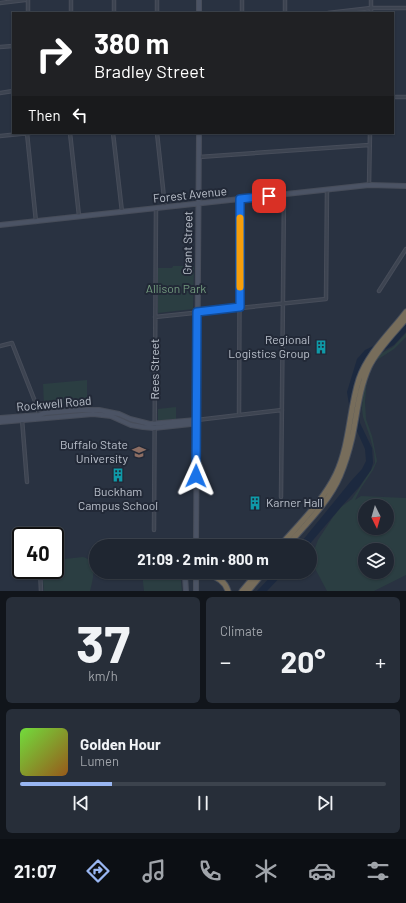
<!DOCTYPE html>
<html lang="en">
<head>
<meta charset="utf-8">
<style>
  body { margin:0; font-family:Barlow,sans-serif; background:#272e39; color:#f1f3f6; height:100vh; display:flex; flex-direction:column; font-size:15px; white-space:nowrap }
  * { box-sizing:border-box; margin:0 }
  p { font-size:13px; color:#a1a5ab }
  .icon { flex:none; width:22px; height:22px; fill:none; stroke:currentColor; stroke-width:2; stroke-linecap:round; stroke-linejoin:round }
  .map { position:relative; height:591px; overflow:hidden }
  .side { display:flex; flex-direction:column; gap:6px; padding:6px; background:#11151b; flex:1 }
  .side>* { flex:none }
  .top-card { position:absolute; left:12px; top:12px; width:382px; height:122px; border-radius:0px; box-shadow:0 1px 3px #0004,0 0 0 1px #3c434d; background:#202124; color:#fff; overflow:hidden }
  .needle { width:26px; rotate:175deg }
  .controls { position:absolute; left:358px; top:499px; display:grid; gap:8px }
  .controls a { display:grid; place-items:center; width:36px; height:36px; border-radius:50%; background:#1f2631; box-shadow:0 1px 3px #0004,0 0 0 1px #3c434d; font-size:20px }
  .speed { position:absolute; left:12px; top:527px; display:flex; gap:8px; font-size:20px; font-weight:700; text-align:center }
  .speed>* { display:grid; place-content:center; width:52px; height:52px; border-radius:50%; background:#1f2631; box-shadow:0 1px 3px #0004,0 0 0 1px #3c434d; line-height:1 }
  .speed .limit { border:2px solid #111; border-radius:6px; background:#fff; color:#111 }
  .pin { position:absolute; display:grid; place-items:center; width:34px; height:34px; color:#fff; margin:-17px; border-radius:8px; box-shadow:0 2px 6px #0006 }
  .me { position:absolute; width:44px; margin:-22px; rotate:1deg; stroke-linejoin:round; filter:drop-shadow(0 0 3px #0008) }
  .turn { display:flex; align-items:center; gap:14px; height:84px; padding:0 16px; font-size:18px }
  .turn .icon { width:52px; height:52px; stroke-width:2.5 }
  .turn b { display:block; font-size:28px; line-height:34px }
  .then { display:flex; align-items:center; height:38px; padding:0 16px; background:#0003; gap:8px; font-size:15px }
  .big { font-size:30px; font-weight:700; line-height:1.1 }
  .side .widget { flex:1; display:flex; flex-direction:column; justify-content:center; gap:6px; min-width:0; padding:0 14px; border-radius:6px; background:#272e39 }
  .side .dial { align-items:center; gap:0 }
  .dial b { font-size:52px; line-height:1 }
  .song { display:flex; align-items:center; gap:12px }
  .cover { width:48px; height:48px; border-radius:6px; background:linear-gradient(135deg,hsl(100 70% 55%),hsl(30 70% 35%)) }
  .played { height:4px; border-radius:2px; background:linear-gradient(90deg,#99b6f2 25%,#3c434d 25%) }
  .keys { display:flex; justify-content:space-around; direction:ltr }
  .heat { display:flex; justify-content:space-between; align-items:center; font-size:22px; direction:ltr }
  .side .tiles { flex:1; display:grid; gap:6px; grid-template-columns:1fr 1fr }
  .widget:last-child { grid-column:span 2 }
  .trip { position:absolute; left:89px; top:539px; width:228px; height:40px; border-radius:20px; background:#1f2631; box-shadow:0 1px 3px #0004,0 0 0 1px #3c434d; font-weight:700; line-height:40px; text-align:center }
  .tabs { display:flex; height:64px; justify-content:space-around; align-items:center; background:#0c0f14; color:#a1a5ab }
  .tabs .icon { width:28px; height:28px }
  .tabs .current { color:#99b6f2 }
  .tabs b { font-size:18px; color:#f1f3f6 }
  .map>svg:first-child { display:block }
</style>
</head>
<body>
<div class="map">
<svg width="406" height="591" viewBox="0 0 406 591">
  <rect width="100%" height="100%" fill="#293241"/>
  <path fill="#2b3e42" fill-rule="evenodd" d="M173,266H194L193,309L158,313V268H172Z
    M406,333V337L394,349L377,360L371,367L367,378L365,402L366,419L372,436L377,461L373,470L361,488L355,500L361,496L406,498V575L374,591H327L310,559V553L315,548L318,540L333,517L341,507L352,499L371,470L375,463L374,452L370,437L363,417L362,409L363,388L371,361L382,353L393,347ZM365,506H387V528H365ZM365,550H387V572H365Z
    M87,380V401L44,405L43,384Z
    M176,407V419L158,421V409Z
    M83,557C86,558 89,559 91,562C96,569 92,583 90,591H44L42,570H55V560Z
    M142,572H180L182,591H144Z"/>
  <path fill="#1c293f" d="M406,320V332L394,345L375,355L356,382L357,403L360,423L372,448L373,463L371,470L359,487L342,506L308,546H298L351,481L362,469L366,461L365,449L356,429L352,423L347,392L357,359L365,350L380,343Z
    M275,572H285L267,591H257Z"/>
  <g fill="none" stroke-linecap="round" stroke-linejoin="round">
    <g stroke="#474d5a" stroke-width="4.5">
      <path id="street" d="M0,3L25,0
        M28,13V0
        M71,13V0
        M114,13V0
        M157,13V0
        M242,13V0
        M285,13V0
        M328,13L371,8H406
        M371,13V0
        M0,47L13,46
        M0,93L13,91
        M393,97H406
        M27,133L36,222
        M70,133L79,216
        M113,133L122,212
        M157,133L165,207
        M0,136L30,133
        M199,157L369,145
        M369,185L370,133
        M379,291L406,249
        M155,317L326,299L327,190
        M0,346L12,343L36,404L38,410L39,415
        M239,415L240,199
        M22,419L27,482
        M197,420L282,410
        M281,497L284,195
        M154,530L156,208
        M40,570L41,591"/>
    </g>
    <g stroke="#474d5a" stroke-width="6">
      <path id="secondary" d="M199,13V0
        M0,225L369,185L406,186
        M0,418L39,415L45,413L82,410H99L119,414L130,419L150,424L196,420
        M0,422L93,414L111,416L131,425L143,427L154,428L191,424L196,420
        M196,546L199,133
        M185,572H193L196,575
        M196,572V591
        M186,591L185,576H192L196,575"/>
    </g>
    <g stroke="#484f5c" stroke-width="7">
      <path id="highway" d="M280,546C300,523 323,501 336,474C350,444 349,410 359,379C368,353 390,333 406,312
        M287,546C305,525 329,502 340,476C345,464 349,451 352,438C357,414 359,389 369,367C377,350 394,333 406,319
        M196,575C209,570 223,574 237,572
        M209,575C218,577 225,581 228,591
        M242,591L258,572
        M248,591L264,572"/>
    </g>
    <use href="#street" stroke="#3d4451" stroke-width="2.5"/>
    <use href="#secondary" stroke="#4b5364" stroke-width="4"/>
    <use href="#highway" stroke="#776d5b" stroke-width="5"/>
  </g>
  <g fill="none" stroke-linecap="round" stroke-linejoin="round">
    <g stroke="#114b97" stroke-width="10">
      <path id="route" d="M196,476L197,312L240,307V199L269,196"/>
    </g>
    <use href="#route" stroke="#1a73e8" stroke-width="7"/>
    <path stroke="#f59e0b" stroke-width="7" d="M240,287V218"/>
  </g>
  <defs>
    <g id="building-bare" transform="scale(1.08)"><path d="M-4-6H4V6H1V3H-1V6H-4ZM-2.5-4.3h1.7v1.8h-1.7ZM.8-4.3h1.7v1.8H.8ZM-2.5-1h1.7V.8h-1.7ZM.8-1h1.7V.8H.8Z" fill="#0f9aa8" stroke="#222937" stroke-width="2.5" paint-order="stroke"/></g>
    <g id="university-bare" transform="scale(1.08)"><path d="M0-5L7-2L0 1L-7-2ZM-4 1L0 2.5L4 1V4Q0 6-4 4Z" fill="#8d6e63" stroke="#222937" stroke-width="2.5" paint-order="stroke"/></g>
  </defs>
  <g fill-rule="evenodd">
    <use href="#building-bare" x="321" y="347"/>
    <use href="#university-bare" x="139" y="452"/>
    <use href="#building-bare" x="118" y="475"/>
    <use href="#building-bare" x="255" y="503"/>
  </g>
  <g text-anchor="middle" stroke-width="4" stroke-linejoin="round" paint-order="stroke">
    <g font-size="12" fill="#bac0cb" stroke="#222937">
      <text transform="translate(190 195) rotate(-6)" y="4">Forest Avenue</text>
      <text transform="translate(188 243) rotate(-89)" y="4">Grant Street</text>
      <text transform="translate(155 369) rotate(-90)" y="4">Rees Street</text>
      <text transform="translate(54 404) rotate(-5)" y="4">Rockwell Road</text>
    </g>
    <g font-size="12" fill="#739a7e" stroke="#222937">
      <text x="176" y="293">Allison Park</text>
    </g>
    <g font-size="12" fill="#bac0cb" stroke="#222937" text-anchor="end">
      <text x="310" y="344">Regional<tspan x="310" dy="14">Logistics Group</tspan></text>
      <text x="128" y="449">Buffalo State<tspan x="128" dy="14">University</tspan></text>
      <text x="118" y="496" text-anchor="middle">Buckham<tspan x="118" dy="14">Campus School</tspan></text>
      <text x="266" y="507" text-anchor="start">Karner Hall</text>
    </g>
  </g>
</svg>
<div class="controls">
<a><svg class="needle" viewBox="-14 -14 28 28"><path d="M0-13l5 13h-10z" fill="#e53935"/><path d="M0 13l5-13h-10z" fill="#a1a5ab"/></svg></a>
<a><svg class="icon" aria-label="layers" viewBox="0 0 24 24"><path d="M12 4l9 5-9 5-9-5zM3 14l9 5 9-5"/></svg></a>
</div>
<div class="speed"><div class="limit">40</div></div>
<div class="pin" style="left:269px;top:196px;background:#d93025"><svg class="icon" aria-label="arrive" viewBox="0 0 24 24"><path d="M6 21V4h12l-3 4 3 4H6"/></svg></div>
<svg class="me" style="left:196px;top:476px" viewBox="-20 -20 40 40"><path d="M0-17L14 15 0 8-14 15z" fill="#1a73e8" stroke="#fff" stroke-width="4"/></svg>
<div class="trip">21:09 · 2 min · 800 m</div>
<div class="top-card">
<div class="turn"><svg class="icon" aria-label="right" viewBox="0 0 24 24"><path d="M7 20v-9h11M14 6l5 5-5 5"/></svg><div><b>380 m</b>Bradley Street</div></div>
<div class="then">Then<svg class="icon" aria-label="left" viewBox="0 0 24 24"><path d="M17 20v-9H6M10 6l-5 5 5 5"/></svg></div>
</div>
</div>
<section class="side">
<div class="tiles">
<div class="widget dial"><b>37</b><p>km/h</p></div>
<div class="widget"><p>Climate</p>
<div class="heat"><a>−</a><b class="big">20°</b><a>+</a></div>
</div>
<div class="widget">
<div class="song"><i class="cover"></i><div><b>Golden Hour</b><p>Lumen</p></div></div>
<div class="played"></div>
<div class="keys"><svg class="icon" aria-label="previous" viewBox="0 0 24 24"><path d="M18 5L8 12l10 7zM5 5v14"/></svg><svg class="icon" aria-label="pause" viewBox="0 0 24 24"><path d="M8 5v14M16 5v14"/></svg><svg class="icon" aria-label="next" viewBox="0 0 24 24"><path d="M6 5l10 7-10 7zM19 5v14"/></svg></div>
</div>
</div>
</section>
<nav class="tabs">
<b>21:07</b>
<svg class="icon current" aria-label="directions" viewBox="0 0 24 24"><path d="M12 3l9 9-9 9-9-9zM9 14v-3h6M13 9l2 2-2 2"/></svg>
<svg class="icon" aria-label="music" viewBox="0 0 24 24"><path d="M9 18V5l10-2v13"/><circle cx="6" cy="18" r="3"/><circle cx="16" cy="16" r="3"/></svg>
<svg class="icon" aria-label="phone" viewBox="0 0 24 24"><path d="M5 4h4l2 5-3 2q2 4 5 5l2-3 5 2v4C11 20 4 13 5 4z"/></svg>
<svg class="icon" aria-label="climate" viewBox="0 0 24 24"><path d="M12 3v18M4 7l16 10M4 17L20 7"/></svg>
<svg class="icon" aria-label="car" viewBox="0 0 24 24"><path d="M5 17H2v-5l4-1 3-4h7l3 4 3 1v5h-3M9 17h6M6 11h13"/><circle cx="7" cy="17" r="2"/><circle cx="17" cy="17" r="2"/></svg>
<svg class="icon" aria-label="filters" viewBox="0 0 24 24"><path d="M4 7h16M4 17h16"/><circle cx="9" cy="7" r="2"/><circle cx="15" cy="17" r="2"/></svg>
</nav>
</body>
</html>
